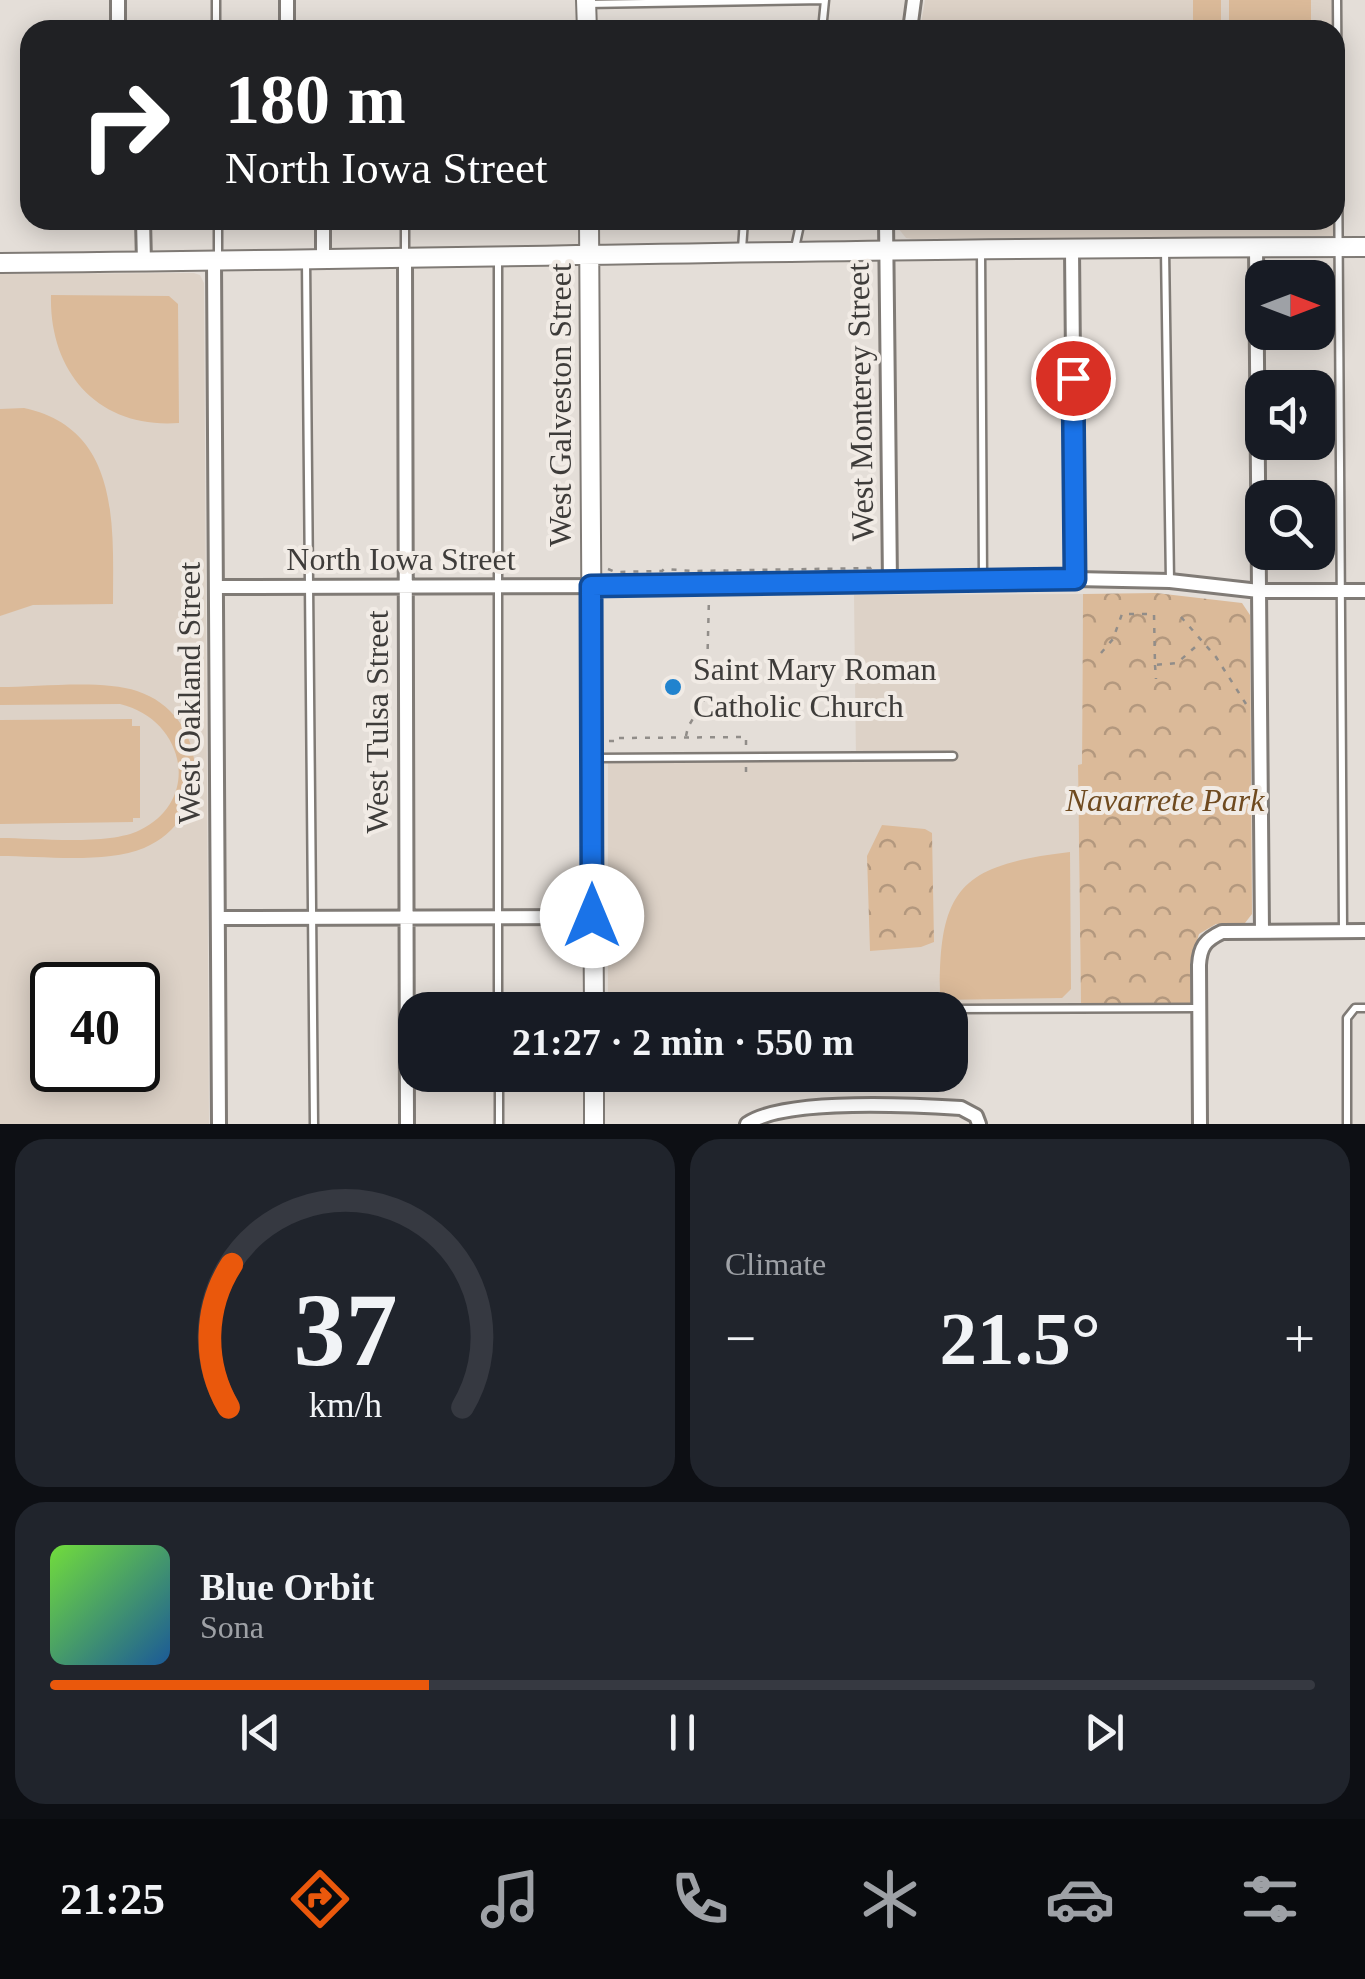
<!DOCTYPE html>
<html lang="en">
<head>
<meta charset="utf-8">
<style>
  body { margin:0; font-family:Georgia,serif; background:#20242c; color:#f1f3f6; height:100vh; display:flex; flex-direction:column; font-size:38px; white-space:nowrap }
  * { box-sizing:border-box; margin:0 }
  p { font-size:32px; color:#9ea1a6 }
  .icon { flex:none; width:55px; height:55px; fill:none; stroke:currentColor; stroke-width:2; stroke-linecap:round; stroke-linejoin:round }
  .map { position:relative; height:1124px; overflow:hidden }
  .drawer { display:flex; flex-direction:column; gap:15px; padding:15px; background:#0d0f14; flex:1 }
  .drawer>* { flex:none }
  .hud { position:absolute; left:20px; top:20px; width:1325px; height:210px; border-radius:30px; box-shadow:0 5px 25px #0003; background:#202124; color:#fff; overflow:hidden }
  .needle { width:65px; rotate:90deg }
  .tools { position:absolute; left:1245px; top:260px; display:grid; gap:20px }
  .tools a { display:grid; place-items:center; width:90px; height:90px; border-radius:20px; background:#171b24; box-shadow:0 5px 25px #0003; font-size:50px }
  .speed { position:absolute; left:30px; top:962px; display:flex; gap:20px; font-size:50px; font-weight:700; text-align:center }
  .speed>* { display:grid; place-content:center; width:130px; height:130px; border-radius:50%; background:#171b24; box-shadow:0 5px 25px #0003; line-height:1 }
  .speed .limit { border:5px solid #111; border-radius:15px; background:#fff; color:#111 }
  .pin { position:absolute; display:grid; place-items:center; width:85px; height:85px; color:#fff; margin:-42px; border:5px solid #fff; border-radius:50%; box-shadow:0 2px 10px #0007 }
  .me { position:absolute; width:110px; margin:-55px; rotate:0deg; stroke-linejoin:round; filter:drop-shadow(0 0 8px #0008) }
  .turn { display:flex; align-items:center; gap:35px; height:210px; padding:0 40px; font-size:45px }
  .turn .icon { width:130px; height:130px; stroke-width:2.5 }
  .turn b { display:block; font-size:70px; line-height:85px }
  .big { font-size:75px; font-weight:700; line-height:1.1 }
  .drawer .widget { flex:1; display:flex; flex-direction:column; justify-content:center; gap:15px; min-width:0; padding:0 35px; border-radius:30px; background:#20242c }
  .drawer .dial { align-items:center; gap:0 }
  .dial svg { height:260px; overflow:visible; fill:none; stroke:#363941; stroke-width:7; stroke-linecap:round; text-anchor:middle }
  .dial text { fill:#f1f3f6; stroke:none }
  .song { display:flex; align-items:center; gap:30px }
  .cover { width:120px; height:120px; border-radius:15px; background:linear-gradient(135deg,hsl(100 70% 55%),hsl(210 70% 35%)) }
  .played { height:10px; border-radius:5px; background:linear-gradient(90deg,#ea580c 30%,#363941 30%) }
  .keys { display:flex; justify-content:space-around; direction:ltr }
  .heat { display:flex; justify-content:space-between; align-items:center; font-size:55px; direction:ltr }
  .drawer .tiles { flex:1; display:grid; gap:15px; grid-template-columns:1fr 1fr }
  .widget:last-child { grid-column:span 2 }
  .trip { position:absolute; left:398px; top:992px; width:570px; height:100px; border-radius:30px; background:#171b24; box-shadow:0 5px 25px #0003; font-weight:700; line-height:100px; text-align:center }
  .menu { display:flex; height:160px; justify-content:space-around; align-items:center; background:#090b0e; color:#9ea1a6 }
  .menu .icon { width:70px; height:70px }
  .menu .active { color:#ea580c }
  .menu b { font-size:45px; color:#f1f3f6 }
  .map>svg:first-child { display:block }
</style>
</head>
<body>
<div class="map">
<svg width="1365" height="1124" viewBox="0 0 1365 1124">
  <defs>
    <pattern id="park-crowns" width="20" height="18" patternUnits="userSpaceOnUse" patternTransform="scale(2.5)"><rect width="20" height="18" fill="#dbba99"/><path d="M2 6a3 3 0 1 1 6 0M12 15a3 3 0 1 1 6 0" fill="none" stroke="#b3987e"/></pattern>
  </defs>
  <rect width="100%" height="100%" fill="#e4ded8"/>
  <path fill="#ddd2c7" fill-rule="evenodd" d="M925,0H1334V30H920Z
    M1335,116L1336,236L913,239L906,238L898,228L897,220H1335Z
    M194,273L200,275L204,283L209,1124H0V274ZM52,985H138V1070H52Z
    M1083,594L1082,765L1078,766L1081,1007L608,1010V761L856,760L854,595Z"/>
  <path fill="#dbba99" d="M1193,0H1221V30H1193Z
    M1229,0H1311V30H1229Z
    M51,295L169,296L178,304L179,423C99,429 49,373 51,295Z
    M24,408C121,429 113,526 113,604L33,605L0,616V409Z
    M0,687C37,687 103,679 137,691C210,715 216,818 144,848C105,864 42,856 0,856V838C36,838 109,846 140,830C203,799 184,719 120,704L0,705Z
    M132,719V726H140V818H133V822L0,824V720Z
    M1070,852L1071,989L1062,998L940,1000C938,888 960,865 1070,852Z"/>
  <path fill="url(#park-crowns)" d="M1156,593L1242,603L1250,615L1252,914L1245,923L1216,924L1199,934L1190,964L1191,1006L1081,1007L1078,765L1082,764L1083,594Z
    M882,825L925,829L932,833L934,942L921,947L870,951L867,856Z"/>
  <g fill="none" stroke-linecap="round" stroke-linejoin="round">
    <g stroke="#807b76" stroke-width="11">
      <path id="lane" d="M216,0V30
        M1337,0L1343,929
        M586,4L825,0
        M822,30L825,0
        M218,220V259
        M405,220V254
        M795,248L801,220
        M742,249L744,220
        M1165,250L1170,581
        M981,252L983,579
        M306,261L314,1124
        M498,261V1010
        M594,758L953,756
        M631,1008L659,1010
        M676,1010L1199,1008
        M499,1075V1124
        M1347,1124V1018L1355,1008H1365"/>
    </g>
    <g stroke="#807b76" stroke-width="18">
      <path id="street" d="M118,30V0
        M287,30V0
        M910,30L914,0
        M143,220L144,262
        M323,220V261
        M886,220L890,583
        M1256,247L1262,931
        M1072,250L1075,579
        M405,260L407,1124
        M214,261L219,1124
        M216,587L676,586L1075,579L1170,581L1259,591H1365
        M218,918L592,917
        M747,1124C784,1098 912,1105 961,1108L976,1116L979,1124
        M1200,1124L1199,965C1200,947 1205,940 1222,932L1365,931"/>
    </g>
    <g stroke="#807b76" stroke-width="22">
      <path id="secondary" d="M586,0L587,30
        M589,220L594,1010
        M0,263C455,259 910,247 1365,247
        M594,1075V1124"/>
    </g>
    <path stroke="#918d89" stroke-width="2.5" stroke-dasharray="5 8" stroke-linecap="butt" d="M608,569L615,572L662,571L664,569L693,571L871,568L878,564
      M1181,617L1216,657L1246,704
      M1101,653L1113,639L1122,614H1154L1155,665L1177,663L1201,642
      M1155,665L1156,679
      M707,675L709,597
      M686,736L688,727L706,697
      M609,741H617V738L746,737V749
      M746,767V780"/>
    <use href="#lane" stroke="#fff" stroke-width="6"/>
    <use href="#street" stroke="#fff" stroke-width="12"/>
    <use href="#secondary" stroke="#fff" stroke-width="18"/>
  </g>
  <g fill="none" stroke-linecap="round" stroke-linejoin="round">
    <g stroke="#114b97" stroke-width="25">
      <path id="route" d="M592,916L591,586L1075,579L1073,378"/>
    </g>
    <use href="#route" stroke="#1a73e8" stroke-width="18"/>
  </g>
  <circle fill="#2183ce" stroke="#f1ebe5" stroke-width="4" cx="673" cy="687" r="10"/>
  <g text-anchor="middle" stroke-width="8" stroke-linejoin="round" paint-order="stroke">
    <g font-size="32" fill="#3e3c3a" stroke="#f1ebe5">
      <text transform="translate(860 402) rotate(-91)" y="11">West Monterey Street</text>
      <text transform="translate(560 405) rotate(-90)" y="11">West Galveston Street</text>
      <text x="401" y="570">North Iowa Street</text>
      <text transform="translate(189 693) rotate(-90)" y="11">West Oakland Street</text>
      <text transform="translate(377 722) rotate(-90)" y="11">West Tulsa Street</text>
    </g>
    <g font-size="32" fill="#3e3c3a" stroke="#f1ebe5" text-anchor="start">
      <text x="693" y="680">Saint Mary Roman<tspan x="693" dy="37">Catholic Church</tspan></text>
    </g>
    <g font-size="32" font-style="italic" fill="#6f4a1f" stroke="#f1ebe5">
      <text x="1165" y="811">Navarrete Park</text>
    </g>
  </g>
</svg>
<div class="tools">
<a><svg class="needle" viewBox="-14 -14 28 28"><path d="M0-13l5 13h-10z" fill="#e53935"/><path d="M0 13l5-13h-10z" fill="#9ea1a6"/></svg></a>
<a><svg class="icon" aria-label="sound" viewBox="0 0 24 24"><path d="M4 9h4l5-4v14l-5-4H4zM17 9q2 3 0 6"/></svg></a>
<a><svg class="icon" aria-label="search" viewBox="0 0 24 24"><circle cx="10" cy="10" r="6"/><path d="M15 15l6 6"/></svg></a>
</div>
<div class="speed"><div class="limit">40</div></div>
<div class="pin" style="left:1073px;top:378px;background:#d93025"><svg class="icon" aria-label="arrive" viewBox="0 0 24 24"><path d="M6 21V4h12l-3 4 3 4H6"/></svg></div>
<svg class="me" style="left:592px;top:916px" viewBox="-20 -20 40 40"><circle r="19" fill="#fff"/><path d="M0-13L10 11 0 6-10 11z" fill="#1a73e8"/></svg>
<div class="trip">21:27 · 2 min · 550 m</div>
<div class="hud">
<div class="turn"><svg class="icon" aria-label="right" viewBox="0 0 24 24"><path d="M7 20v-9h11M14 6l5 5-5 5"/></svg><div><b>180 m</b>North Iowa Street</div></div>
</div>
</div>
<section class="drawer">
<div class="tiles">
<div class="widget dial"><svg viewBox="0 0 100 80">
<path d="M14 69A42 42 0 1 1 86 69"/>
<path d="M14 69A42 42 0 0 1 15 25" stroke="#ea580c"/>
<text x="50" y="56" font-size="32" font-weight="700">37</text>
<text x="50" y="72" font-size="11">km/h</text>
</svg></div>
<div class="widget"><p>Climate</p>
<div class="heat"><a>−</a><b class="big">21.5°</b><a>+</a></div>
</div>
<div class="widget">
<div class="song"><i class="cover"></i><div><b>Blue Orbit</b><p>Sona</p></div></div>
<div class="played"></div>
<div class="keys"><svg class="icon" aria-label="previous" viewBox="0 0 24 24"><path d="M18 5L8 12l10 7zM5 5v14"/></svg><svg class="icon" aria-label="pause" viewBox="0 0 24 24"><path d="M8 5v14M16 5v14"/></svg><svg class="icon" aria-label="next" viewBox="0 0 24 24"><path d="M6 5l10 7-10 7zM19 5v14"/></svg></div>
</div>
</div>
</section>
<nav class="menu">
<b>21:25</b>
<svg class="icon active" aria-label="directions" viewBox="0 0 24 24"><path d="M12 3l9 9-9 9-9-9zM9 14v-3h6M13 9l2 2-2 2"/></svg>
<svg class="icon" aria-label="music" viewBox="0 0 24 24"><path d="M9 18V5l10-2v13"/><circle cx="6" cy="18" r="3"/><circle cx="16" cy="16" r="3"/></svg>
<svg class="icon" aria-label="phone" viewBox="0 0 24 24"><path d="M5 4h4l2 5-3 2q2 4 5 5l2-3 5 2v4C11 20 4 13 5 4z"/></svg>
<svg class="icon" aria-label="climate" viewBox="0 0 24 24"><path d="M12 3v18M4 7l16 10M4 17L20 7"/></svg>
<svg class="icon" aria-label="car" viewBox="0 0 24 24"><path d="M5 17H2v-5l4-1 3-4h7l3 4 3 1v5h-3M9 17h6M6 11h13"/><circle cx="7" cy="17" r="2"/><circle cx="17" cy="17" r="2"/></svg>
<svg class="icon" aria-label="filters" viewBox="0 0 24 24"><path d="M4 7h16M4 17h16"/><circle cx="9" cy="7" r="2"/><circle cx="15" cy="17" r="2"/></svg>
</nav>
</body>
</html>
